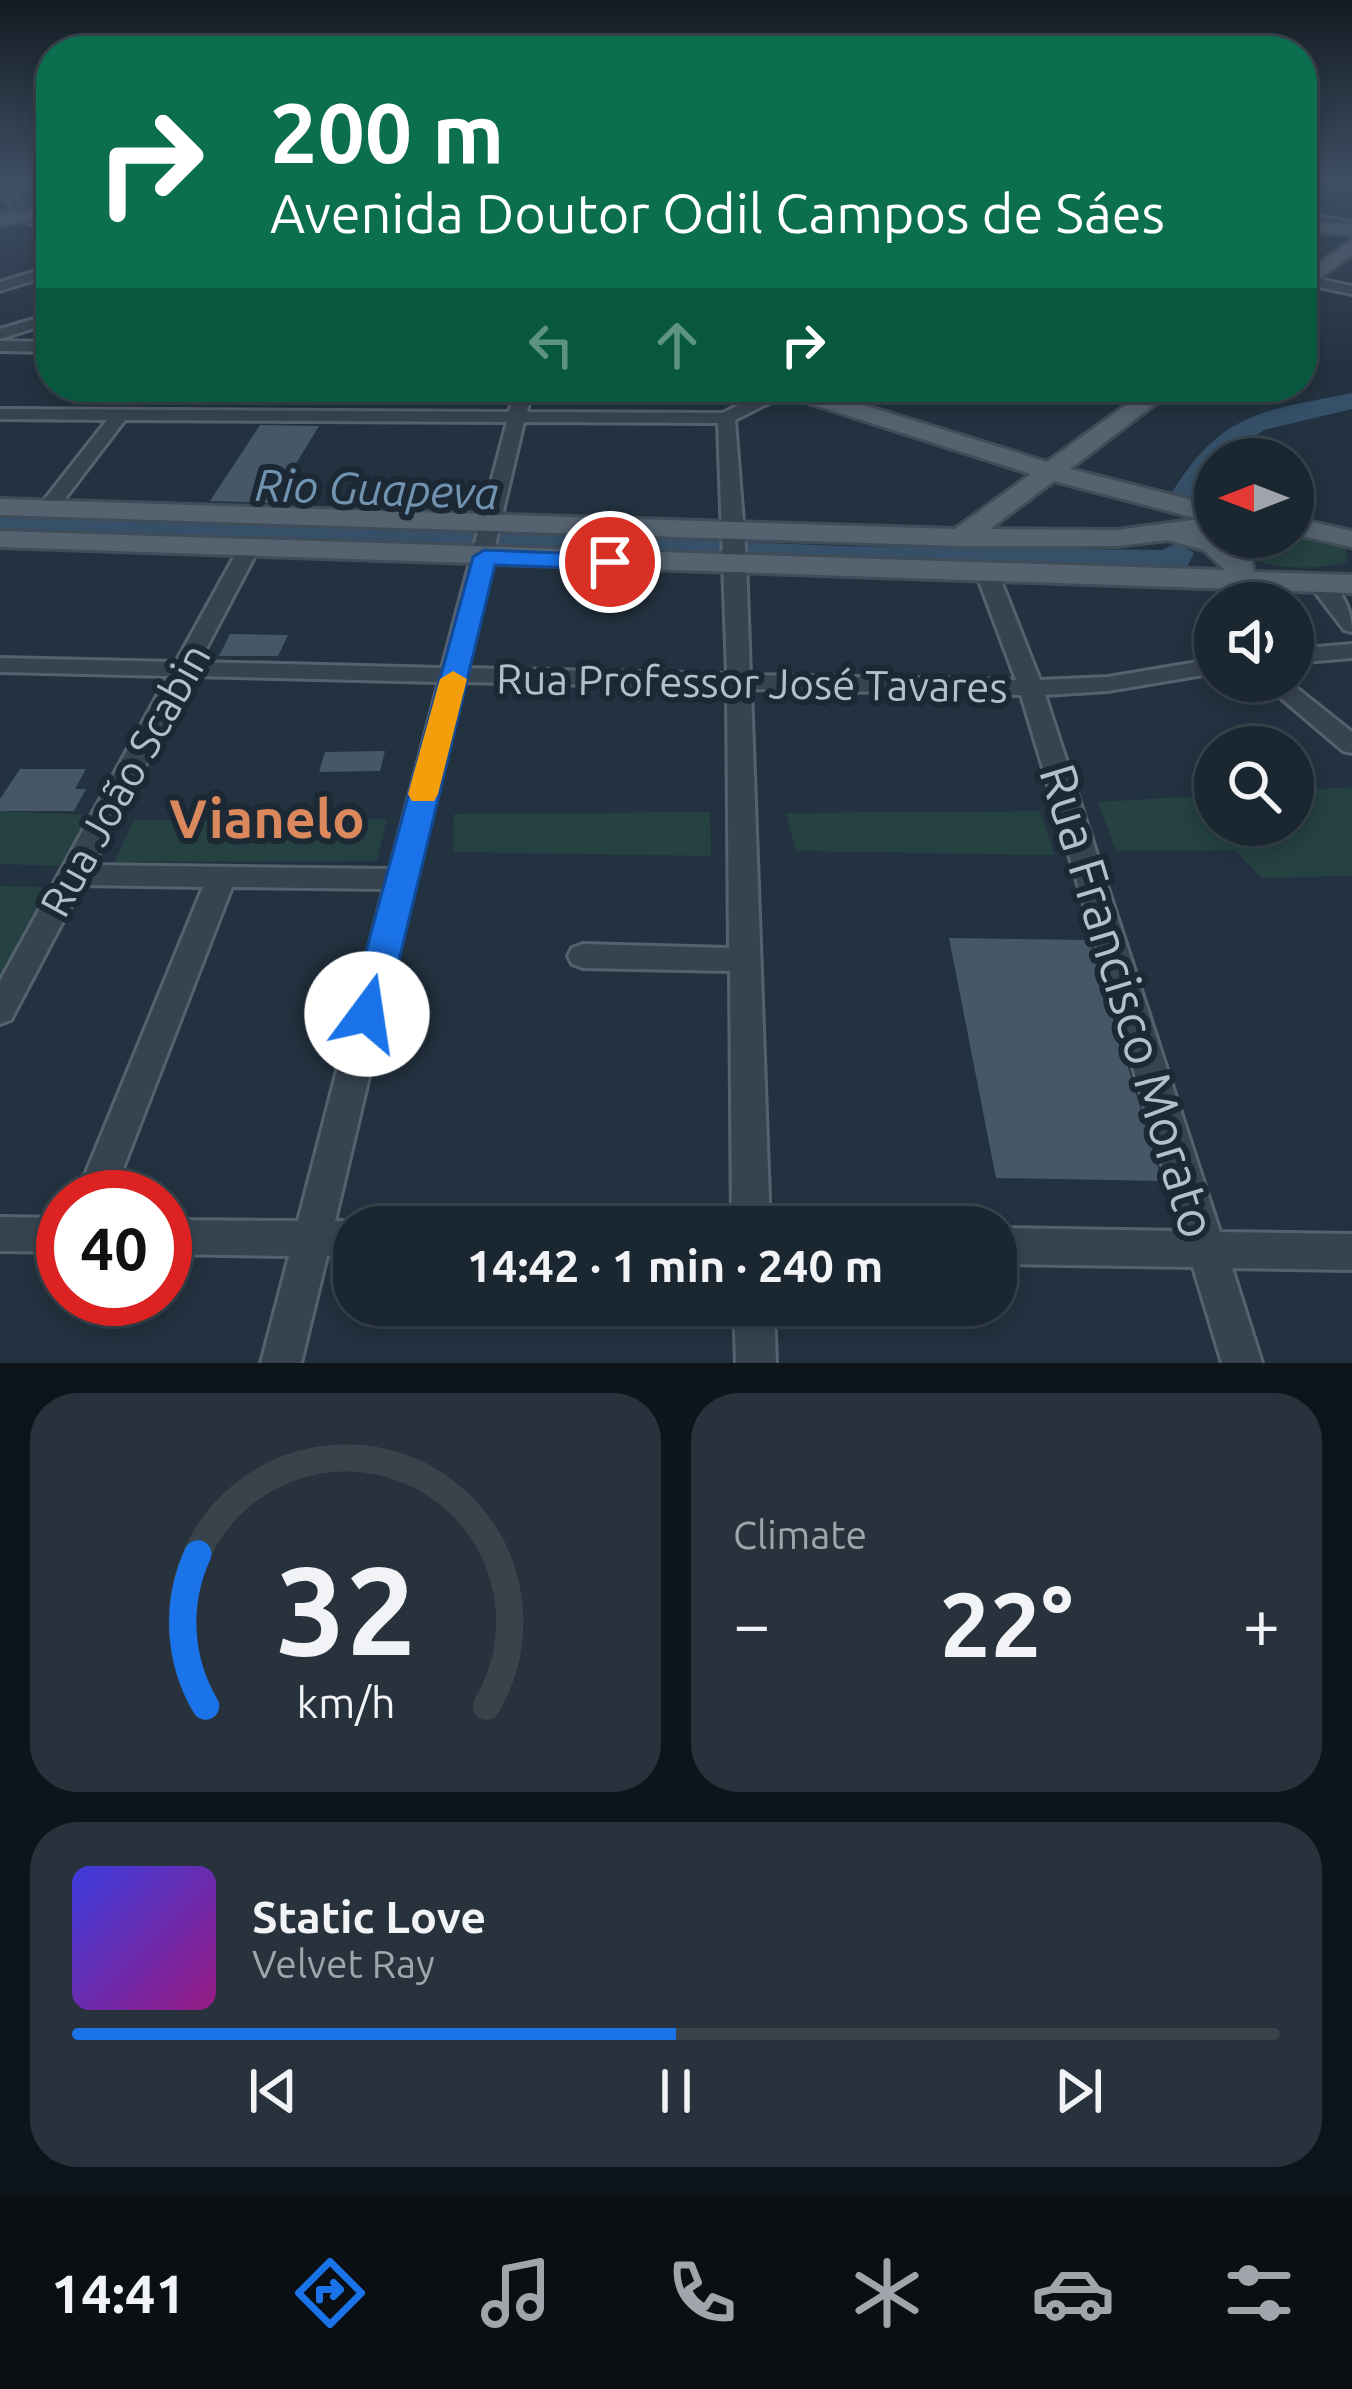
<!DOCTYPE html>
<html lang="en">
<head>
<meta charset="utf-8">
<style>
  body { margin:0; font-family:Ubuntu,sans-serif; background:#27323c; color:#f1f3f6; height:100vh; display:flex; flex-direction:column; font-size:45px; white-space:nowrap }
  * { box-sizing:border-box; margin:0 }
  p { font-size:39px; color:#9fa5ab }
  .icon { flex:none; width:66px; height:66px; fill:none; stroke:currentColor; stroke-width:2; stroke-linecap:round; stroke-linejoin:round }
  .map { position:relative; height:1363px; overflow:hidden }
  .drawer { display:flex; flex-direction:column; gap:30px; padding:30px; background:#0e151a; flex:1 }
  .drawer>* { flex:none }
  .banner { position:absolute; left:36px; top:36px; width:1281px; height:366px; border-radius:48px; box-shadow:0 6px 18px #0003,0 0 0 3px #38434c; background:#0b6e4f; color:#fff; overflow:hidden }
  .needle { width:78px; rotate:270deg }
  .buttons { position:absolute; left:1194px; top:438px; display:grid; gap:24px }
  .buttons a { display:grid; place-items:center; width:120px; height:120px; border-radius:50%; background:#1a2630; box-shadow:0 6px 18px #0003,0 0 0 3px #38434c; font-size:60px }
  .speed { position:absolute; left:36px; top:1170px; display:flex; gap:24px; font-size:60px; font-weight:700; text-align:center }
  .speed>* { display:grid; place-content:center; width:156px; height:156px; border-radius:50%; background:#1a2630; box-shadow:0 6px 18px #0003,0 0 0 3px #38434c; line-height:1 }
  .speed .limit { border:18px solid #d22; background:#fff; color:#111 }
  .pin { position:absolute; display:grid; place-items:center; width:102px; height:102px; color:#fff; margin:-51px; border:6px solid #fff; border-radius:50%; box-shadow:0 3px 12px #0007 }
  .me { position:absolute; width:132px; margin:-66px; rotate:14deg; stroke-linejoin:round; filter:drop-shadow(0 0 9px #0008) }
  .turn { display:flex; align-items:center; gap:42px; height:252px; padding:0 36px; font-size:54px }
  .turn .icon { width:156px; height:156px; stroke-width:2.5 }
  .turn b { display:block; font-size:84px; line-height:102px }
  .lanes { display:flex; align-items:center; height:114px; padding:0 36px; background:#0003; justify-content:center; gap:60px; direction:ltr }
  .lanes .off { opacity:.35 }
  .big { font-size:90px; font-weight:700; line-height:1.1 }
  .drawer .card { flex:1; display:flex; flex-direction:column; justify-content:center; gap:18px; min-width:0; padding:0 42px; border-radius:48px; background:#27323c }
  .drawer .dial { align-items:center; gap:0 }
  .dial svg { height:312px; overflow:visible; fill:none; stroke:#38434c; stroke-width:7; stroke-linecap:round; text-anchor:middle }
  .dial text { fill:#f1f3f6; stroke:none }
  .song { display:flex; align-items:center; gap:36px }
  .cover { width:144px; height:144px; border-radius:18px; background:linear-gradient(135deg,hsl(240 70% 55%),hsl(310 70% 35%)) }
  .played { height:12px; border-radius:6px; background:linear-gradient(90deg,#1a73e8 50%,#38434c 50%) }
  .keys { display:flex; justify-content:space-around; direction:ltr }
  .heat { display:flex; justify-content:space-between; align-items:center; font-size:66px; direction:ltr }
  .drawer .tiles { flex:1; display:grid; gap:30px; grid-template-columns:1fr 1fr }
  .card:last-child { grid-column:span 2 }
  .trip { position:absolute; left:333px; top:1206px; width:684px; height:120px; border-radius:48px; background:#1a2630; box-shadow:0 6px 18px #0003,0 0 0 3px #38434c; font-weight:700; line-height:120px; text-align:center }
  .menu { display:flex; height:192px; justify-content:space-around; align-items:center; background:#0a0f13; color:#9fa5ab }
  .menu .icon { width:84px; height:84px }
  .menu .on { color:#1a73e8 }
  .menu b { font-size:54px; color:#f1f3f6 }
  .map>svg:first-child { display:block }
</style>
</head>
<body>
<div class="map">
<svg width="1352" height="1363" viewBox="0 0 1352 1363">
  <rect width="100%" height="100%" fill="#233240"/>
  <path fill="#254141" d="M1293,532L1346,548L1347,562C1306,573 1246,569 1217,537H1293Z
    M1352,787V876L1262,878L1235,850L1116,851L1098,802L1215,795V825H1293V791Z
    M0,811L89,815L60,866L0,864Z
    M1040,811L1055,855L796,851L786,813Z
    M710,812L711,856L453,852L454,814Z
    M387,819L377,861L114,862L134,820Z
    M0,886L50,887L0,978Z"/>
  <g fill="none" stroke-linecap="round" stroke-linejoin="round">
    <path fill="#355068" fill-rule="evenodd" d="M1352,393V409L1264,430L1225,459H1215V472L1198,501H1176L1171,494C1221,411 1264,411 1352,393Z
      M0,512L841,546L1162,550L1177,543L1194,553L1187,567L1175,570L841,566L0,532Z"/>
  </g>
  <path fill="#465867" d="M260,425L319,426L272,503L210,501Z
    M230,634L288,635L278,656H219Z
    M385,751L380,771L319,772L325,752Z
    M20,769H86L75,789H86L74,811H0V799Z
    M949,938L1090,940L1162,1181L996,1178Z"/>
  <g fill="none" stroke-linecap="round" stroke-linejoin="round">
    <g stroke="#55626e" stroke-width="6">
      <path id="minor" d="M0,187H8L27,213L51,223V232L19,219Z
        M1302,213L1352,222V230L1302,221Z
        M51,267V275L0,291V282Z
        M1309,277L1352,286V294L1304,284V278Z
        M51,314V323L0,339V329Z
        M0,341L51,342V352L0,351Z
        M516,387H532L527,412L723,413L774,387H793L791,392L735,420L746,560L750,675L1016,680L976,573L987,567L998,573L1040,680L1108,677L1215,659V673L1108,691L1045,695L1220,1232L1352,1234V1270L1232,1268L1262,1363H1222L1193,1267L996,1264V1228L1182,1231L1021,695L751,689L770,1227H732L730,971L583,968L572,964L568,956L572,948L583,944L729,948L727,688L462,682L335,1221H354L368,1227H354V1257L327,1256L301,1363H261L289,1256L165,1254V1220L298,1221L384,889L232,887L112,1197H76L203,887L82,885L11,1020L0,1024V981L168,676L0,672V658L176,662L239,548L249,542L259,548L199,662L442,668L507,422L125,420L54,513L47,515L37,509L107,420L0,419V409L509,412ZM524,422L718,423L727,674L466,668ZM192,676L439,682L390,869L93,865Z
        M1319,577C1341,585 1352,609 1352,632L1344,630L1308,583Z
        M1352,644V658L1293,663V649Z
        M1261,681H1288L1352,732V753L1343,751Z
        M0,1217L63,1218V1252L0,1251Z
        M734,1305H774L776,1363H736Z"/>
    </g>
    <g stroke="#404d59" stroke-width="6">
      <path id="major" d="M51,207V217L0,225V215Z
        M1302,222L1352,224V234L1302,232Z
        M1352,240V254L1302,292V276Z
        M774,387H806L1047,462L1151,387H1177L1070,469L1215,506V533L1207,534L1223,538L1251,558L1254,572L1352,575V593L0,547V531L1225,570L1204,550L1168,540L1117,546H960L0,515V499L955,529L1031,474L777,393ZM1054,481L1199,519L1117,530L990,529Z
        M1293,518L1352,531V547L1293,534Z"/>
    </g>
    <use href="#minor" fill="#374450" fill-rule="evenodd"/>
    <use href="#major" fill="#556370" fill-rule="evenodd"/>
  </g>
  <linearGradient id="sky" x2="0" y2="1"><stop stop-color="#131c23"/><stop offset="0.49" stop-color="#3f4f64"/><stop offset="1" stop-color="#3f4f64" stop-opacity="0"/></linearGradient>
  <rect width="1352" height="372" fill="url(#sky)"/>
  <path fill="#1a73e8" stroke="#114b97" stroke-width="3" d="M484,550L610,555L622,562L610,569L495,565L386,1014L380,1025L367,1029L354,1025L349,1014L473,557Z"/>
  <path fill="#f59e0b" d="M453,671L467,679L438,794L434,801H412L408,794L440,679Z"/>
  <g text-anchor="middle" stroke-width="12" stroke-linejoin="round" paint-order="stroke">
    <g font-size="42" fill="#b3bfcb" stroke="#1c2935">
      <text transform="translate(752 683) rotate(1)" y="15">Rua Professor José Tavares</text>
      <text transform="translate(125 780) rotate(-61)" y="15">Rua João Scabin</text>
    </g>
    <g font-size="45" font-style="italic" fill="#7193b0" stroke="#1c2935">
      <text transform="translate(377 489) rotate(2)" y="16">Rio Guapeva</text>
    </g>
    <g font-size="51" fill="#b3bfcb" stroke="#1c2935">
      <text transform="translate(1128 1001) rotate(73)" y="18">Rua Francisco Morato</text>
    </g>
    <g font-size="54" font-weight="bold" fill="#dc885d" stroke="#1c2935">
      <text x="267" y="838">Vianelo</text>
    </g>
  </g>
</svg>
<div class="buttons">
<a><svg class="needle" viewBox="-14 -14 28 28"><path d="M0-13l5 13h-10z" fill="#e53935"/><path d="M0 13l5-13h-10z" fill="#9fa5ab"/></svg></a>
<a><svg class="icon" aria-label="sound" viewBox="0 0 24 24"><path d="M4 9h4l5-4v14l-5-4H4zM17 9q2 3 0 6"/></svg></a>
<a><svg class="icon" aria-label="search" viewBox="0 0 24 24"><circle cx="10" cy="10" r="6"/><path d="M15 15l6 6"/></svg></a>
</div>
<div class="speed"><div class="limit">40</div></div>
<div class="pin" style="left:610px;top:562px;background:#d93025"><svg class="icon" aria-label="arrive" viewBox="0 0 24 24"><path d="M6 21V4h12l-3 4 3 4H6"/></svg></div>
<svg class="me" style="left:367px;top:1014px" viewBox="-20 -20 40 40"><circle r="19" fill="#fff"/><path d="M0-13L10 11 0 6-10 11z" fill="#1a73e8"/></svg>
<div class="trip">14:42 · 1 min · 240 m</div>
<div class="banner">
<div class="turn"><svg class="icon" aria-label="right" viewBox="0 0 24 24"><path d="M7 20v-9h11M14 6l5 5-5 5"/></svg><div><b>200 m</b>Avenida Doutor Odil Campos de Sáes</div></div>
<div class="lanes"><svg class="icon off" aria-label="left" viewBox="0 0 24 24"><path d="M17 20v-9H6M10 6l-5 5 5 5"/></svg><svg class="icon off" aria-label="ahead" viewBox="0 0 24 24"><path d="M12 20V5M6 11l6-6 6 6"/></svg><svg class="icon" aria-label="right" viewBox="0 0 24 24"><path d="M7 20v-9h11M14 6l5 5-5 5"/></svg></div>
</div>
</div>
<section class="drawer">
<div class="tiles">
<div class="card dial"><svg viewBox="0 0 100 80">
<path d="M14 69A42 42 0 1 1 86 69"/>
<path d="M14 69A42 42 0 0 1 12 30" stroke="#1a73e8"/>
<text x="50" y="56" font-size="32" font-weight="700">32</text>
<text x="50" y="72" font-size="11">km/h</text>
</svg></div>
<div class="card"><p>Climate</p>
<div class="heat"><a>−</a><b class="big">22°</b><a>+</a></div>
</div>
<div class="card">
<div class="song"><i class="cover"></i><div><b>Static Love</b><p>Velvet Ray</p></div></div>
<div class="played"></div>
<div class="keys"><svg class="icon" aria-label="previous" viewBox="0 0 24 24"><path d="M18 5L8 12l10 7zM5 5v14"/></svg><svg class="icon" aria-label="pause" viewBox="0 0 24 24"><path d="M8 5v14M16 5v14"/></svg><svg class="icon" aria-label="next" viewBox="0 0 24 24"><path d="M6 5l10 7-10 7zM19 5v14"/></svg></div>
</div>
</div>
</section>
<nav class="menu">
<b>14:41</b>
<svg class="icon on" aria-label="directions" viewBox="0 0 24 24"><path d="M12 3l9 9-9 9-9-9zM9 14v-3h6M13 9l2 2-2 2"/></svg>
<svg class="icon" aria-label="music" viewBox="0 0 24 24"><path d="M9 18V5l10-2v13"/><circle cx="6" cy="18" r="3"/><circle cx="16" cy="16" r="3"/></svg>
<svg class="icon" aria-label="phone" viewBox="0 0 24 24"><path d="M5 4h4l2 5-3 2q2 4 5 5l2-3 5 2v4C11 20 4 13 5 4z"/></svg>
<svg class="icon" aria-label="climate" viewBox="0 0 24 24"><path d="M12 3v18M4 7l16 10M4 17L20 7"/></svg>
<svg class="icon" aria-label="car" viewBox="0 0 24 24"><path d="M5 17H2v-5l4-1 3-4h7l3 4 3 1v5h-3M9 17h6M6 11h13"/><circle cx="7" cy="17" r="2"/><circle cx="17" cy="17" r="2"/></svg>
<svg class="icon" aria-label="filters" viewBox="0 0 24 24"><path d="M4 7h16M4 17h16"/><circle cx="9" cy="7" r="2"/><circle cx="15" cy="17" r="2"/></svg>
</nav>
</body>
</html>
